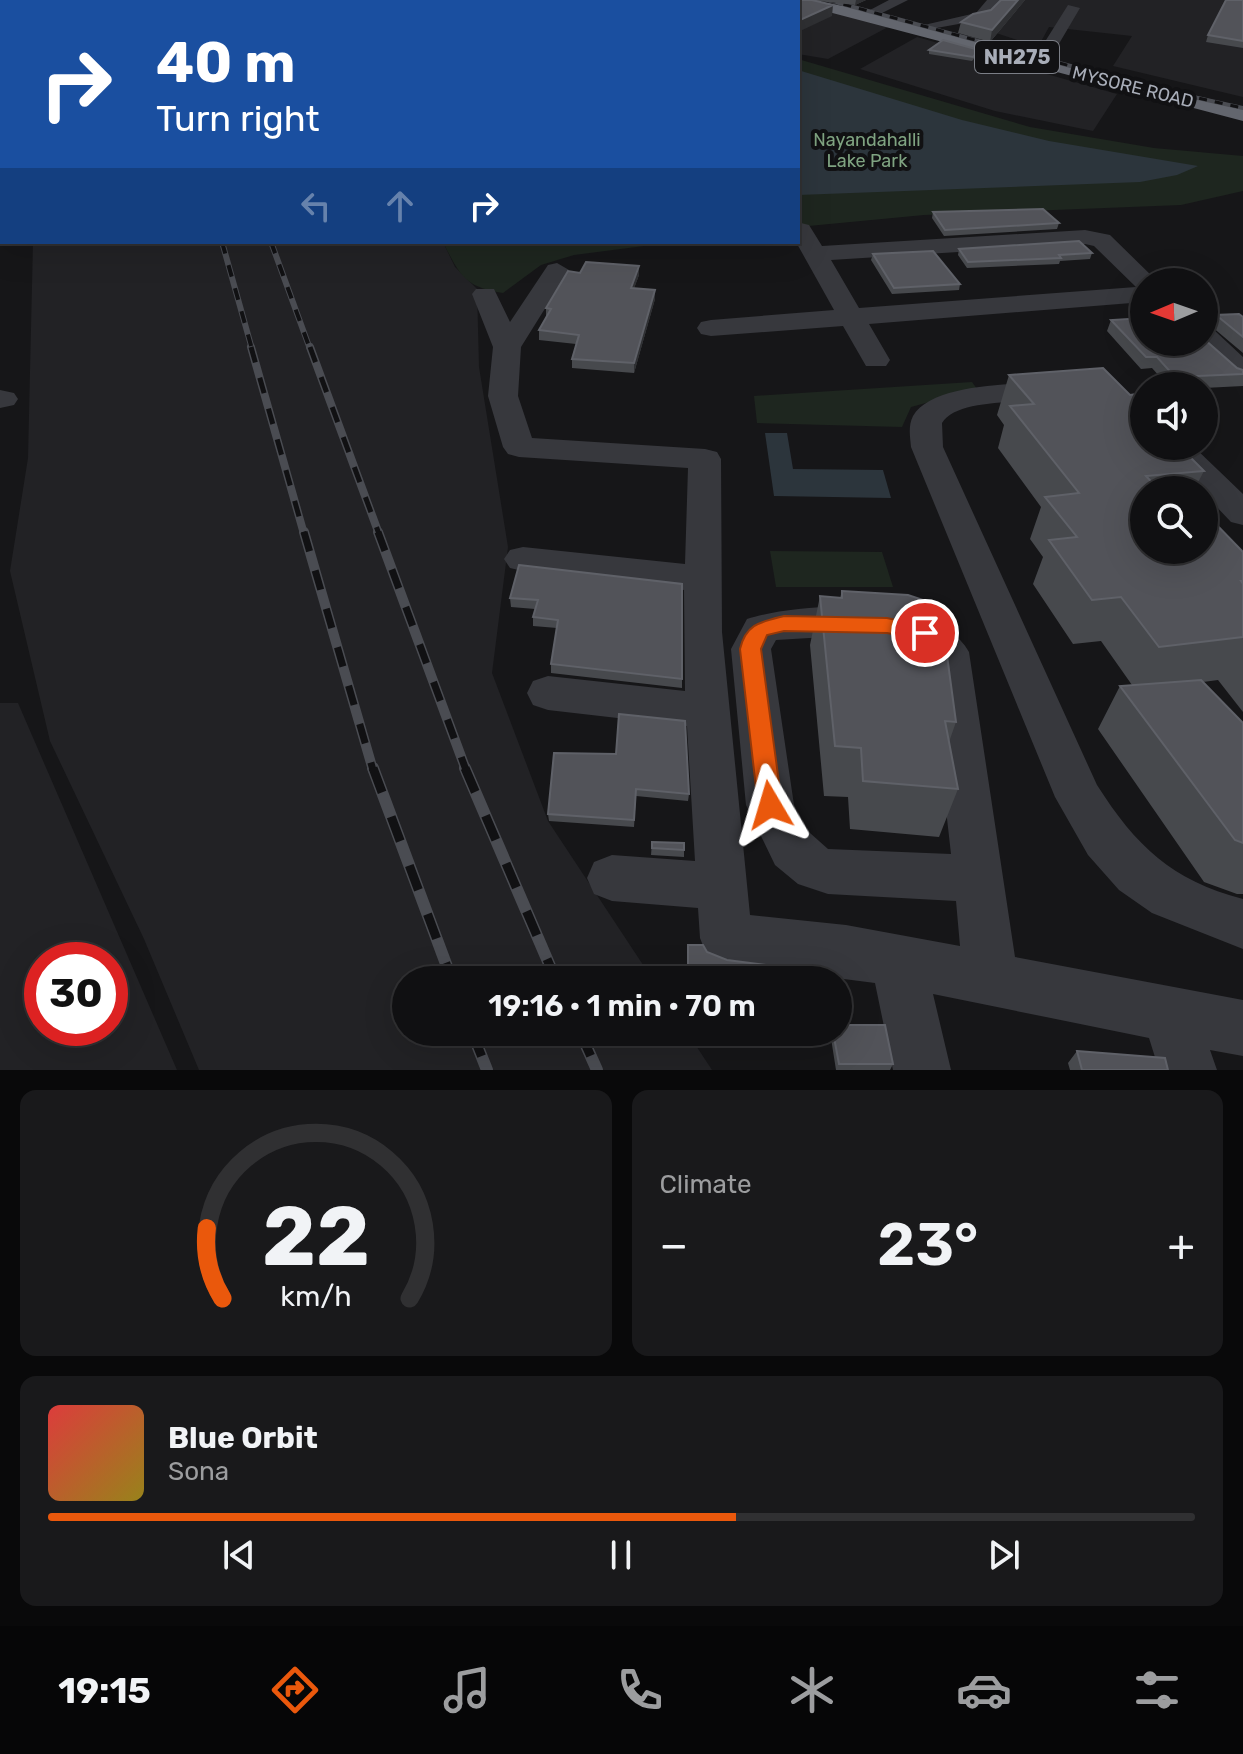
<!DOCTYPE html>
<html lang="en">
<head>
<meta charset="utf-8">
<style>
  body { margin:0; font-family:Rubik,sans-serif; background:#19191b; color:#f1f3f6; height:100vh; display:flex; flex-direction:column; font-size:30px; white-space:nowrap }
  * { box-sizing:border-box; margin:0 }
  p { font-size:26px; color:#9c9d9f }
  .icon { flex:none; width:44px; height:44px; fill:none; stroke:currentColor; stroke-width:2; stroke-linecap:round; stroke-linejoin:round }
  .map { position:relative; height:1070px; overflow:hidden }
  .side { display:flex; flex-direction:column; gap:20px; padding:20px; background:#09090a; flex:1 }
  .side>* { flex:none }
  .guide { position:absolute; left:0px; top:0px; width:800px; height:244px; box-shadow:0 8px 32px #0002,0 0 0 2px #303032; background:#1a4fa0; color:#fff; overflow:hidden }
  .needle { width:52px; rotate:268deg }
  .tools { position:absolute; left:1130px; top:268px; display:grid; gap:16px }
  .tools a { display:grid; place-items:center; width:88px; height:88px; border-radius:50%; background:#101012; box-shadow:0 8px 32px #0002,0 0 0 2px #303032; font-size:40px }
  .speed { position:absolute; left:24px; top:942px; display:flex; gap:16px; font-size:40px; font-weight:700; text-align:center }
  .speed>* { display:grid; place-content:center; width:104px; height:104px; border-radius:50%; background:#101012; box-shadow:0 8px 32px #0002,0 0 0 2px #303032; line-height:1 }
  .speed .limit { border:12px solid #d22; background:#fff; color:#111 }
  .pin { position:absolute; display:grid; place-items:center; width:68px; height:68px; color:#fff; margin:-34px; border:4px solid #fff; border-radius:50%; box-shadow:0 2px 8px #0007 }
  .me { position:absolute; width:88px; margin:-44px; rotate:353deg; stroke-linejoin:round; filter:drop-shadow(0 0 6px #0008) }
  .turn { display:flex; align-items:center; gap:28px; height:168px; padding:0 24px; font-size:36px }
  .turn .icon { width:104px; height:104px; stroke-width:2.5 }
  .turn b { display:block; font-size:56px; line-height:68px }
  .lanes { display:flex; align-items:center; height:76px; padding:0 24px; background:#0003; justify-content:center; gap:40px; direction:ltr }
  .lanes .off { opacity:.35 }
  .big { font-size:60px; font-weight:600; line-height:1.1 }
  .side .card { flex:1; display:flex; flex-direction:column; justify-content:center; gap:12px; min-width:0; padding:0 28px; border-radius:16px; background:#19191b }
  .side .dial { align-items:center; gap:0 }
  .dial svg { height:208px; overflow:visible; fill:none; stroke:#303032; stroke-width:7; stroke-linecap:round; text-anchor:middle }
  .dial text { fill:#f1f3f6; stroke:none }
  .song { display:flex; align-items:center; gap:24px }
  .cover { width:96px; height:96px; border-radius:12px; background:linear-gradient(135deg,hsl(0 70% 55%),hsl(50 70% 35%)) }
  .played { height:8px; border-radius:4px; background:linear-gradient(90deg,#ea580c 60%,#303032 60%) }
  .keys { display:flex; justify-content:space-around; direction:ltr }
  .heat { display:flex; justify-content:space-between; align-items:center; font-size:44px; direction:ltr }
  .side .tiles { flex:1; display:grid; gap:20px; grid-template-columns:1fr 1fr }
  .card:last-child { grid-column:span 2 }
  .trip { position:absolute; left:392px; top:966px; width:460px; height:80px; border-radius:40px; background:#101012; box-shadow:0 8px 32px #0002,0 0 0 2px #303032; font-weight:600; line-height:80px; text-align:center }
  .menu { display:flex; height:128px; justify-content:space-around; align-items:center; background:#060607; color:#9c9d9f }
  .menu .icon { width:56px; height:56px }
  .menu .on { color:#ea580c }
  .menu b { font-size:36px; color:#f1f3f6 }
  .map>svg:first-child { display:block }
</style>
</head>
<body>
<div class="map">
<svg width="1243" height="1070" viewBox="0 0 1243 1070">
  <rect width="100%" height="100%" fill="#161618"/>
  <path fill="#222225" fill-rule="evenodd" d="M1003,0H1243V97L1113,66L1132,36L1049,27L1038,47L987,30Z
    M798,4L890,26L828,59L798,54Z
    M917,37L1117,94L1093,131L995,111L860,69Z
    M33,242H443L455,267L477,289L479,367L508,547L492,673L548,821L653,980H406V1032H687L712,1070H199L144,939L50,741L10,571L28,458Z
    M0,703H18L177,1070H0ZM42,960H110V1028H42Z"/>
  <path fill="#1e261f" d="M798,59L1030,127L1154,148L1243,156V191L1181,205L924,215L798,227Z
    M443,242H675L574,255L541,265L503,293C465,287 460,276 443,242Z
    M972,382L977,389L911,407L902,427L757,423L754,396Z
    M770,551L882,552L893,587H776Z"/>
  <path fill="#2c353c" d="M798,70L962,120L1049,141L1198,166L1177,175L1140,182L798,195Z
    M765,433H787L793,469L883,470L891,498L774,496Z"/>
  <g fill="none" stroke-linecap="round" stroke-linejoin="round">
    <path fill="#37383d" fill-rule="evenodd" d="M889,0H908L882,13L870,10Z
      M987,0H1001L986,19L931,29L924,25L976,13Z
      M1068,5L1080,8L1050,59H1038L1036,56Z
      M801,223L809,225L822,246L1085,230L1110,235L1158,282H1144V302L869,324L890,360L886,366H866L843,326L711,336L701,334L697,328L701,322L711,320L834,310L796,242ZM1085,244L1094,246L1136,287L859,308L831,260Z
      M557,263L569,270L521,347L518,396L532,438L705,449L717,452L721,459L722,632L750,915L846,925L960,946L956,901L828,894L798,884L775,865L746,805L731,649L747,619C801,602 938,595 969,652L1015,957L1243,1000V1056L1210,1050L1217,1070H1159L1149,1038L933,994L951,1070H893L875,983L726,964L707,956L700,938L698,908L612,901L594,894L587,878L594,862L612,855L695,861L687,726L548,710L533,705L527,693L533,681L548,676L685,691L684,590L523,571L510,568L504,559L510,550L523,547L685,564L688,468L519,457L508,454L503,447L488,396L493,347L472,294L476,289H494L510,322L548,265ZM826,637C861,637 901,634 929,658L951,854L828,849L810,833L794,805L771,649L776,640Z
      M1204,328L1214,330L1243,357V381L1233,378L1194,342H1204Z
      M1050,382L1061,385L1065,391L1061,397C1031,405 958,396 942,423L943,447L1097,785C1136,846 1171,880 1243,899V949L1152,913L1119,890L1088,855L1055,797L911,447C910,436 908,426 913,416C932,383 1016,384 1050,382Z
      M0,390L14,393L18,399L14,405L0,408Z
      M1159,446H1193L1243,494V525L1231,522Z"/>
    <path fill="#63666e" fill-rule="evenodd" d="M783,0C848,0 906,23 968,39C1059,63 1151,85 1243,107V121Z"/>
    <g stroke="#4a4c52" stroke-width="4">
      <path id="rail-far4" d="M828,0L1144,86L1243,108"/>
    </g>
    <g stroke="#4a4c52" stroke-width="6">
      <path id="rail-far3" d="M222,242L252,349
        M271,242L310,349"/>
    </g>
    <g stroke="#4a4c52" stroke-width="8">
      <path id="rail-far2" d="M251,347L304,534
        M310,347L379,534"/>
    </g>
    <g stroke="#4a4c52" stroke-width="10">
      <path id="rail-far1" d="M304,532L373,770
        M378,532L466,770"/>
    </g>
    <g stroke="#4a4c52" stroke-width="12">
      <path id="rail" d="M373,768L452,980
        M465,768L556,980
        M472,1032L487,1070
        M580,1032L597,1070"/>
    </g>
    <use href="#rail-far4" stroke="#111113" stroke-width="3" stroke-dasharray="8" stroke-linecap="butt"/>
    <use href="#rail-far3" stroke="#111113" stroke-width="4" stroke-dasharray="12" stroke-linecap="butt"/>
    <use href="#rail-far2" stroke="#111113" stroke-width="5" stroke-dasharray="16" stroke-linecap="butt"/>
    <use href="#rail-far1" stroke="#111113" stroke-width="7" stroke-dasharray="20" stroke-linecap="butt"/>
    <use href="#rail" stroke="#111113" stroke-width="9" stroke-dasharray="26" stroke-linecap="butt"/>
  </g>
  <path fill="#47494d" d="M0,0H82L78,2H2V225H0V129H2L0,125Z
    M155,0H866L855,5L818,1L832,16L798,2H166Z
    M1001,0H1025L990,42L958,33L961,22L991,10Z
    M1243,0V48L1206,42L1208,35Z
    M929,50L978,54L972,61L929,54Z
    M933,212L1059,223L1057,229L944,236L932,218Z
    M959,249L1092,253L1090,259L1060,261L1059,264L967,268L958,255Z
    M873,254L960,284L959,290L892,294L871,260Z
    M580,273L639,275L634,288L655,290V299L634,373L572,368V359L576,344L539,340V330L546,317V308Z
    M1216,315L1243,317V353L1211,326Z
    M1111,320L1243,370V386L1204,388V386H1168L1152,368L1141,369L1107,331Z
    M1009,375L1144,446H1188L1185,452L1204,471L1194,490H1144V550L1243,552V712L1218,680L1203,682L1243,723V894H1237L1204,882L1098,729L1120,686L1132,685L1101,641L1073,644L1033,584L1043,557L1030,539L1041,507L998,448L1004,425L997,415Z
    M682,584V688L551,673V664L557,628L533,626V617L535,609L511,607L510,598Z
    M842,591L934,647L956,722L949,742L958,789L939,837L850,829L848,797L824,796L810,645L820,596L840,598Z
    M554,753L689,794L688,801L636,796L634,827L549,821L548,814Z
    M652,842L684,843V857L651,855Z
    M830,1032H838L893,1064L890,1070H836Z
    M1077,1051L1168,1070H1070L1068,1063Z"/>
  <path fill="#2f3033" d="M58,0H82L78,2H54Z
    M856,0H866L855,5Z
    M1018,0H1025L990,42L992,30Z
    M833,5L832,16L798,32V21Z
    M639,266V275L631,297V288Z
    M655,290V299L634,373V363Z"/>
  <path fill="#525359" stroke="#5f6168" stroke-width="2" d="M1,0H58L54,2H2V28L0,29Z
    M213,0H443L438,2H225Z
    M468,0H812L833,5L798,21V2H478Z
    M1001,0H1018L992,30L961,22L973,14L991,10Z
    M1226,0H1243V41L1208,35Z
    M0,37L2,38V121L0,122Z
    M943,40L979,50L973,57L929,50Z
    M0,129H2V210H0Z
    M1043,209L1059,223L945,230L933,212Z
    M1079,241L1092,253L1059,255L1061,258L968,262L959,249Z
    M933,251L960,284L894,288L873,254Z
    M586,262L639,266L631,288L655,290L634,363L572,359L579,335L539,330L551,309L546,308L568,271L580,273Z
    M1239,314L1243,317V337L1216,315Z
    M1204,315H1207L1206,327L1204,328Z
    M1144,318V342H1204V339L1237,368L1243,370V374L1175,377L1157,357H1146L1111,320Z
    M1103,368L1130,395L1144,393V446H1179L1204,471L1146,476L1159,490H1144V550H1204V522L1213,521L1243,552V581H1241L1243,584V637L1159,647L1121,597L1092,600L1049,540L1077,537L1045,497L1079,493L1010,406L1034,404L1009,375Z
    M519,565L682,584V679L551,664L558,620L533,617L538,600L510,598Z
    M842,591L908,595L926,601L934,647L946,648L956,722L945,721L958,789L863,781L861,748L835,746L820,596L842,598Z
    M1201,680L1243,723V843L1235,840L1120,686Z
    M619,714L685,721L689,794L636,789L634,820L548,814L554,753L616,754Z
    M652,842L684,843V850L652,848Z
    M688,945H703L707,952L727,960L790,968V980H688Z
    M838,1025H885L893,1064H839L833,1032H838Z
    M1077,1051L1165,1058L1168,1070H1082Z"/>
  <path fill="#ea580c" stroke="#983908" stroke-width="2" d="M784,616L887,618L932,628L935,633L925,640L887,633L784,631L767,635L761,649L782,805L778,812L770,815L761,812L758,805L740,649C746,624 760,622 784,616Z"/>
  <g text-anchor="middle" stroke-width="8" stroke-linejoin="round" paint-order="stroke">
    <g font-size="18" fill="#a8adb8" stroke="#111113">
      <text transform="translate(1133 87) rotate(14)" y="6">MYSORE ROAD</text>
    </g>
    <g font-size="18" fill="#7fa381" stroke="#111113">
      <text x="867" y="146">Nayandahalli<tspan x="867" dy="21">Lake Park</tspan></text>
    </g>
    <rect fill="#111113" stroke="#7b7e86" stroke-width="2" x="975" y="41" width="84" height="32" rx="6"/>
    <g font-size="20" font-weight="bold" fill="#a8adb8">
      <text x="1017" y="64">NH275</text>
    </g>
  </g>
</svg>
<div class="tools">
<a><svg class="needle" viewBox="-14 -14 28 28"><path d="M0-13l5 13h-10z" fill="#e53935"/><path d="M0 13l5-13h-10z" fill="#9c9d9f"/></svg></a>
<a><svg class="icon" aria-label="sound" viewBox="0 0 24 24"><path d="M4 9h4l5-4v14l-5-4H4zM17 9q2 3 0 6"/></svg></a>
<a><svg class="icon" aria-label="search" viewBox="0 0 24 24"><circle cx="10" cy="10" r="6"/><path d="M15 15l6 6"/></svg></a>
</div>
<div class="speed"><div class="limit">30</div></div>
<div class="pin" style="left:925px;top:633px;background:#d93025"><svg class="icon" aria-label="arrive" viewBox="0 0 24 24"><path d="M6 21V4h12l-3 4 3 4H6"/></svg></div>
<svg class="me" style="left:770px;top:805px" viewBox="-20 -20 40 40"><path d="M0-17L14 15 0 8-14 15z" fill="#ea580c" stroke="#fff" stroke-width="4"/></svg>
<div class="trip">19:16 · 1 min · 70 m</div>
<div class="guide">
<div class="turn"><svg class="icon" aria-label="right" viewBox="0 0 24 24"><path d="M7 20v-9h11M14 6l5 5-5 5"/></svg><div><b>40 m</b>Turn right</div></div>
<div class="lanes"><svg class="icon off" aria-label="left" viewBox="0 0 24 24"><path d="M17 20v-9H6M10 6l-5 5 5 5"/></svg><svg class="icon off" aria-label="ahead" viewBox="0 0 24 24"><path d="M12 20V5M6 11l6-6 6 6"/></svg><svg class="icon" aria-label="right" viewBox="0 0 24 24"><path d="M7 20v-9h11M14 6l5 5-5 5"/></svg></div>
</div>
</div>
<section class="side">
<div class="tiles">
<div class="card dial"><svg viewBox="0 0 100 80">
<path d="M14 69A42 42 0 1 1 86 69"/>
<path d="M14 69A42 42 0 0 1 8 42" stroke="#ea580c"/>
<text x="50" y="56" font-size="32" font-weight="700">22</text>
<text x="50" y="72" font-size="11">km/h</text>
</svg></div>
<div class="card"><p>Climate</p>
<div class="heat"><a>−</a><b class="big">23°</b><a>+</a></div>
</div>
<div class="card">
<div class="song"><i class="cover"></i><div><b>Blue Orbit</b><p>Sona</p></div></div>
<div class="played"></div>
<div class="keys"><svg class="icon" aria-label="previous" viewBox="0 0 24 24"><path d="M18 5L8 12l10 7zM5 5v14"/></svg><svg class="icon" aria-label="pause" viewBox="0 0 24 24"><path d="M8 5v14M16 5v14"/></svg><svg class="icon" aria-label="next" viewBox="0 0 24 24"><path d="M6 5l10 7-10 7zM19 5v14"/></svg></div>
</div>
</div>
</section>
<nav class="menu">
<b>19:15</b>
<svg class="icon on" aria-label="directions" viewBox="0 0 24 24"><path d="M12 3l9 9-9 9-9-9zM9 14v-3h6M13 9l2 2-2 2"/></svg>
<svg class="icon" aria-label="music" viewBox="0 0 24 24"><path d="M9 18V5l10-2v13"/><circle cx="6" cy="18" r="3"/><circle cx="16" cy="16" r="3"/></svg>
<svg class="icon" aria-label="phone" viewBox="0 0 24 24"><path d="M5 4h4l2 5-3 2q2 4 5 5l2-3 5 2v4C11 20 4 13 5 4z"/></svg>
<svg class="icon" aria-label="climate" viewBox="0 0 24 24"><path d="M12 3v18M4 7l16 10M4 17L20 7"/></svg>
<svg class="icon" aria-label="car" viewBox="0 0 24 24"><path d="M5 17H2v-5l4-1 3-4h7l3 4 3 1v5h-3M9 17h6M6 11h13"/><circle cx="7" cy="17" r="2"/><circle cx="17" cy="17" r="2"/></svg>
<svg class="icon" aria-label="filters" viewBox="0 0 24 24"><path d="M4 7h16M4 17h16"/><circle cx="9" cy="7" r="2"/><circle cx="15" cy="17" r="2"/></svg>
</nav>
</body>
</html>
